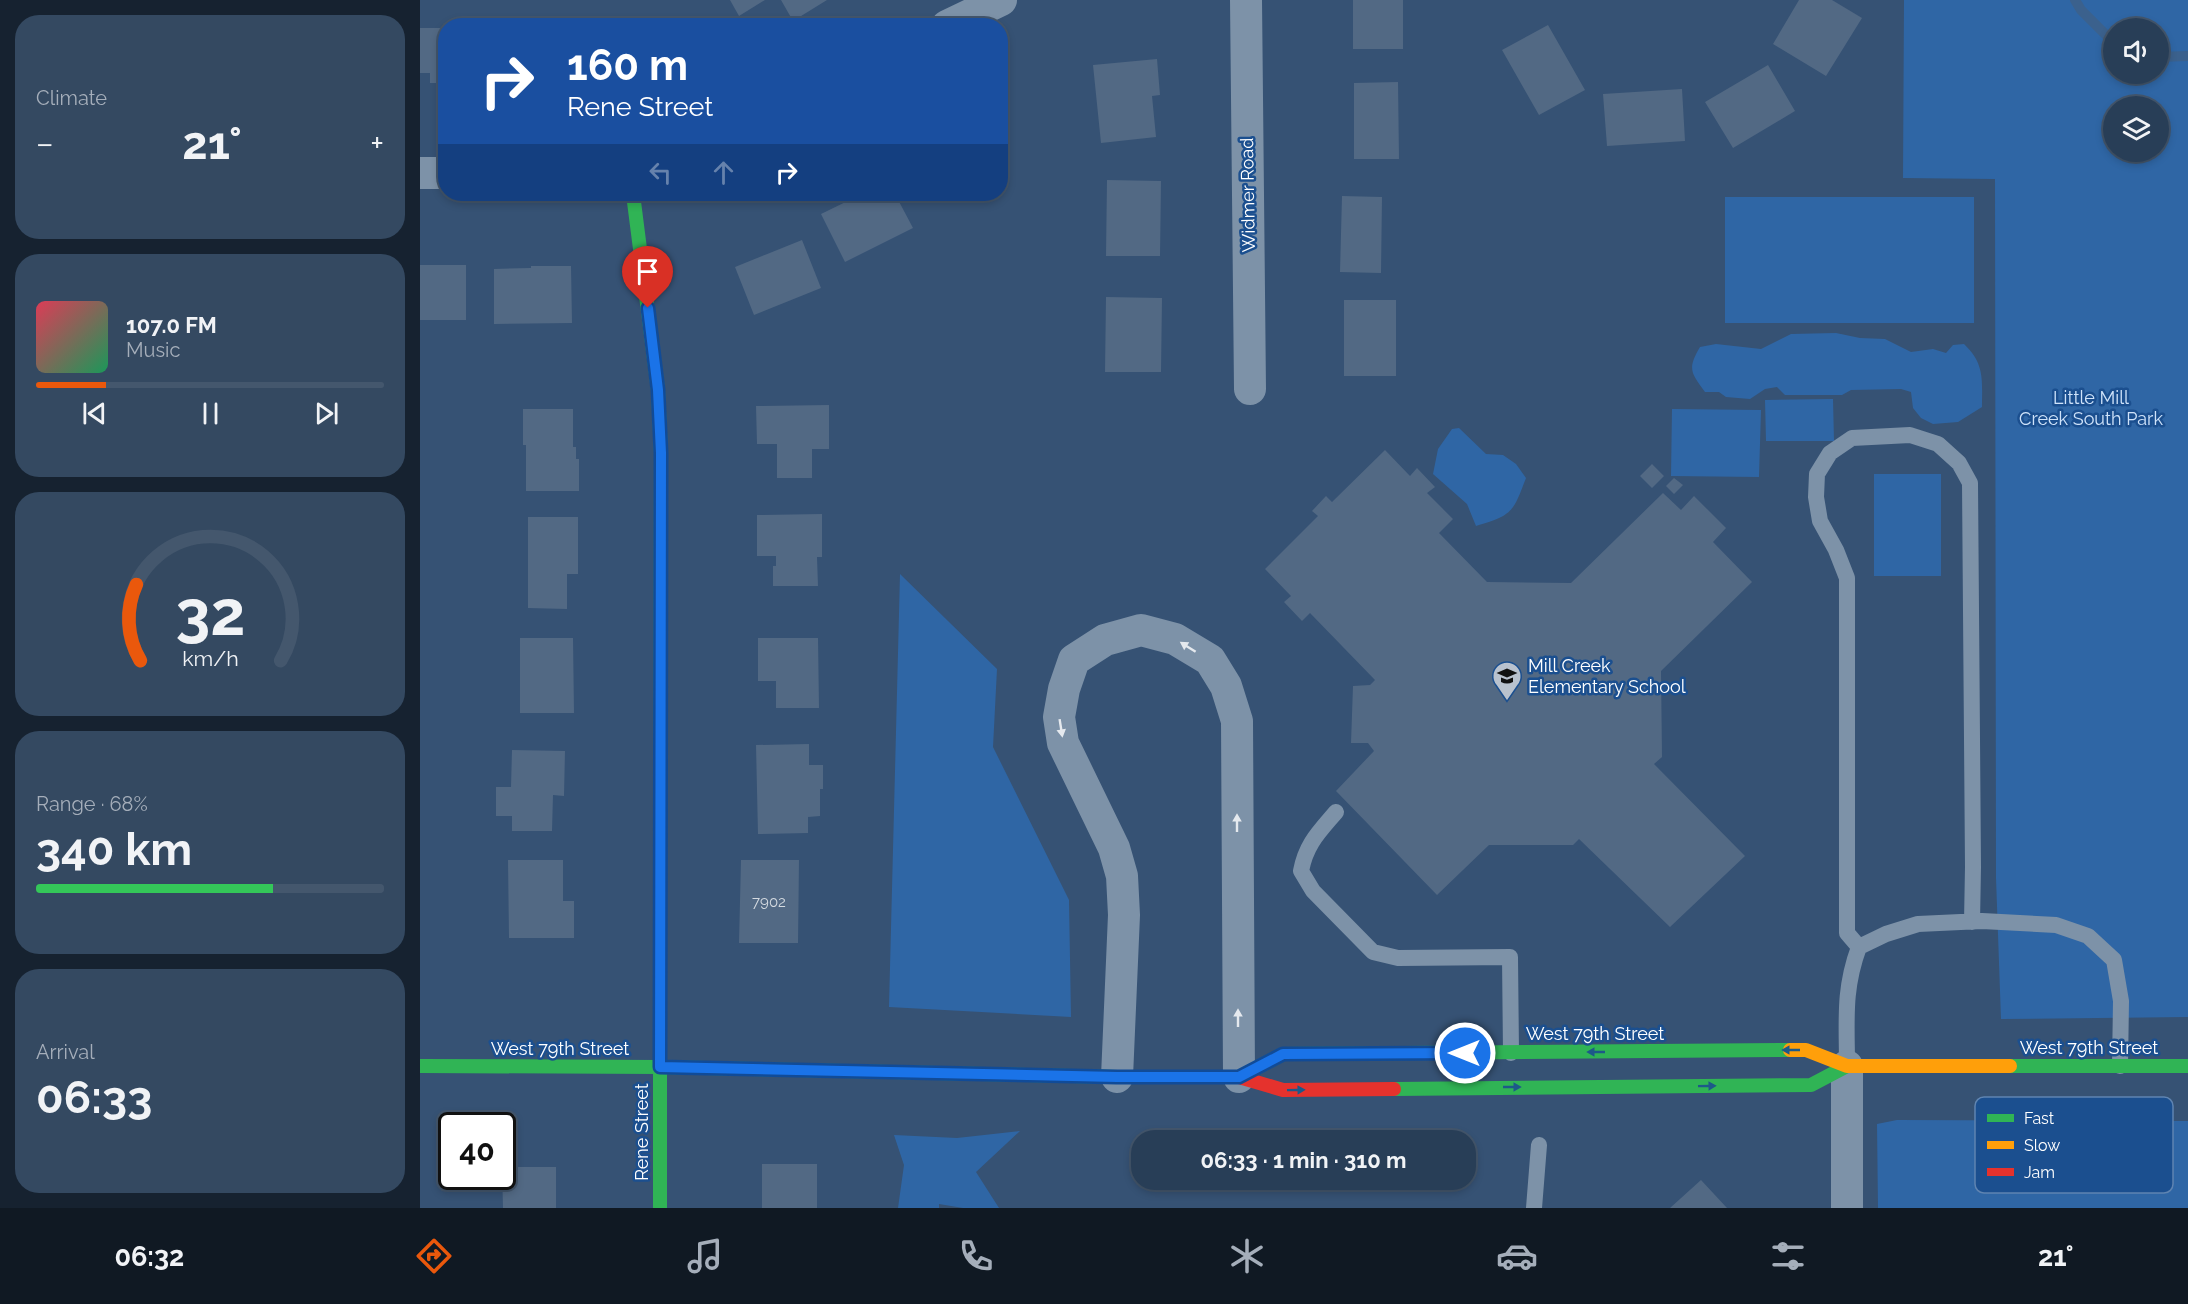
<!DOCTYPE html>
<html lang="en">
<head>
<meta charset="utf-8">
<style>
  body { margin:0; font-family:Raleway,sans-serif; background:#344961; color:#f1f3f6; height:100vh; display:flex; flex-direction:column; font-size:22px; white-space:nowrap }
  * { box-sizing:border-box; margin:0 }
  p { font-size:20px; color:#a5aeba }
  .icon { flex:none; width:33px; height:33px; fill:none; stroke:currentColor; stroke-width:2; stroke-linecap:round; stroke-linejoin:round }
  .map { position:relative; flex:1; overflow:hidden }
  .details { display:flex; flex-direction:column; gap:15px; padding:15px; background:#162230; width:420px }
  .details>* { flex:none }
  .hud { position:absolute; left:18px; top:18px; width:570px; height:183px; border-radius:24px; box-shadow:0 3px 9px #0003,0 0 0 2px #44576d; background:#1a4fa0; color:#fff; overflow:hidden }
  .buttons { position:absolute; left:1683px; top:18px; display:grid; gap:12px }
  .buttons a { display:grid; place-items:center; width:66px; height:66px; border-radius:50%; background:#283e57; box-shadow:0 3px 9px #0003,0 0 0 2px #44576d; font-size:30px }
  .speed { position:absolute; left:18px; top:1112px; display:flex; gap:12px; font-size:30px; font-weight:700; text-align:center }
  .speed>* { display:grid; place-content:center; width:78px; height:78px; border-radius:50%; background:#283e57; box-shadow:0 3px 9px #0003,0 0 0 2px #44576d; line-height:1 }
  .speed .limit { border:3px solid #111; border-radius:9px; background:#fff; color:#111 }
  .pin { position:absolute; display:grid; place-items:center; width:51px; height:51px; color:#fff; margin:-62px -26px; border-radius:50% 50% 50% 0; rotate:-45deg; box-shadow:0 0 6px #0007 }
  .pin .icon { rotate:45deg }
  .me { position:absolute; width:66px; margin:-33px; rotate:270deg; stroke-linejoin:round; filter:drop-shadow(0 0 4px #0008) }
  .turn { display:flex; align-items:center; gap:21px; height:126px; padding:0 30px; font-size:27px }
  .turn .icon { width:78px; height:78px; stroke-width:2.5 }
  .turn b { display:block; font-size:42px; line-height:51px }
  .lanes { display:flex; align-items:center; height:57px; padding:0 30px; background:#0003; justify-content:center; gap:30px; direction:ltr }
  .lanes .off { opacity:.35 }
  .big { font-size:45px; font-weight:700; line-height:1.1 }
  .details .card { flex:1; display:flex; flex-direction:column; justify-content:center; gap:9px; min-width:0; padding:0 21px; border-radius:24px; background:#344961 }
  .details .dial { align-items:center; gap:0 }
  .dial svg { height:156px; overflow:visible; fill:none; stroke:#44576d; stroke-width:7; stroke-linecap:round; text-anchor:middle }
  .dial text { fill:#f1f3f6; stroke:none }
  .song { display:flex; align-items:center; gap:18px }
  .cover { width:72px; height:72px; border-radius:9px; background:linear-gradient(135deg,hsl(350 70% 55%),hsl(150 70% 35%)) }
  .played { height:6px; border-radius:3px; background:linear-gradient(90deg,#ea580c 20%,#44576d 20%) }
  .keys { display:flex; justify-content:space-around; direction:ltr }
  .heat { display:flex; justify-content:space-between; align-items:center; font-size:33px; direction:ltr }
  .charge { height:9px; border-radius:4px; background:linear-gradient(90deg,#34c759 68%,#44576d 0) }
  .trip { position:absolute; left:711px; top:1130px; width:345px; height:60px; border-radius:24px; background:#283e57; box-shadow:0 3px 9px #0003,0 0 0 2px #44576d; font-weight:700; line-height:60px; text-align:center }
  .tab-bar { display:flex; height:96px; justify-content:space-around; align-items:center; background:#101923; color:#a5aeba }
  .tab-bar .icon { width:42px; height:42px }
  .tab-bar .selected { color:#ea580c }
  .tab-bar b { font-size:27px; color:#f1f3f6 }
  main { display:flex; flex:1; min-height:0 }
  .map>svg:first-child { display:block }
</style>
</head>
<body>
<main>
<section class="details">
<div class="card"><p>Climate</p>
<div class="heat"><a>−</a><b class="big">21°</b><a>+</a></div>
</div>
<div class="card">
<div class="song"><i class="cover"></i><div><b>107.0 FM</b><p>Music</p></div></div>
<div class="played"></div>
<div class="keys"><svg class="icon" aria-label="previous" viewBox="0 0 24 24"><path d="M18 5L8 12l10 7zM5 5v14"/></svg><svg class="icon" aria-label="pause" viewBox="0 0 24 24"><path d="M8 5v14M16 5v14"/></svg><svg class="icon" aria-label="next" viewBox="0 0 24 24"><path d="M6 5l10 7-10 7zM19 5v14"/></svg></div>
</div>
<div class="card dial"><svg viewBox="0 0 100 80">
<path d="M14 69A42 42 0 1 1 86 69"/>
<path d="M14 69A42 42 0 0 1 12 30" stroke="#ea580c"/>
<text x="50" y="56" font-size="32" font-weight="700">32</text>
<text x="50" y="72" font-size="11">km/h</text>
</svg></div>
<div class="card"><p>Range · 68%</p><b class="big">340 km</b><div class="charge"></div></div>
<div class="card"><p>Arrival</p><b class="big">06:33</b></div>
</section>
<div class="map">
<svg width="1768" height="1208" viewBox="0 0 1768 1208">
  <rect width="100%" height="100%" fill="#365274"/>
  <path fill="#2f66a5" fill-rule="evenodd" d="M1484,0H1768V1017L1581,1019L1576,878L1575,179L1483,178ZM1694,28H1738V74H1694ZM1694,106H1738V152H1694Z
    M1305,197H1554V323H1305Z
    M1416,333L1440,338L1465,339L1491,352L1513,349L1526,353L1533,345L1544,344C1565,364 1562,380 1562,407L1538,422L1513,424L1501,418L1493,408L1491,392L1481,389L1431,390L1422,395H1365L1357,387L1345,389L1330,399L1306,397L1299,392H1285C1271,373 1267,369 1280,347L1296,344L1341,349L1371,334Z
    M1413,399L1414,441H1346L1345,400Z
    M1252,409L1341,410L1339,477L1251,476Z
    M1039,428L1066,454L1083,455L1096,464L1106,478C1093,512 1093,515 1056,526L1047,504L1013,474L1018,449L1032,429Z
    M1454,474H1521V576H1454Z
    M480,574L577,669L573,747L649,900L651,1017L469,1007Z
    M1477,1120L1768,1121V1208H1458L1457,1124Z
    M600,1131L556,1172L579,1208H543L519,1204V1208H478L484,1165L474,1135L537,1138Z"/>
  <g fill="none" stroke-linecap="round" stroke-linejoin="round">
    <path stroke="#3b618d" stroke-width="10" d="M1655,0L1661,10L1694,43
      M1738,57L1768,56"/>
  </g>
  <path fill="#526984" d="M310,0H345L319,16Z
    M361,0H407L373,21Z
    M933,0H983V49H933Z
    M1379,0H1412L1442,18L1406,76L1353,44Z
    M285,17L287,26H256V25Z
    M1128,25L1165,90L1119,115L1082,50Z
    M0,28H26V83H10V73H0Z
    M737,59L740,95L732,96L736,137L681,143L673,65Z
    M1348,65L1375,111L1313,148L1285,102Z
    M978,82L979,159H934V83Z
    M1262,89L1265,141L1187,146L1183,94Z
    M687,180L741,181L740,256H686Z
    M442,194H475L493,228L425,262L401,214Z
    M922,196L962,197L961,273L920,272Z
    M382,240L401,288L334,315L315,267Z
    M0,265H46V320H0Z
    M111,266H151L152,323L74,324V269L111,268Z
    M686,297L742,298L741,372H685Z
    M924,300H976V376H924Z
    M409,405V449H392V478H357V444H337L336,406Z
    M103,409H153V447H156V459H159V491H106V445H103Z
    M965,450L990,476L997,468L1015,487L1007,493L1033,519L1019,533L1067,582L1151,583L1243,493L1261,510L1274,496L1306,528L1293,542L1332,582L1241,671L1242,757L1234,764L1325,856L1250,927L1159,839L1153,845H1069L1017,895L916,791L954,751L948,743H931L933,686L950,685L955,680L890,613L882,621L864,602L871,596L845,569L898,516L892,511L906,496L912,502Z
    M1232,464L1244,476L1232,488L1220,476Z
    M1254,478L1263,485L1254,494L1246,486Z
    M402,514V557H397L398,586H353V566H356V556H337V515Z
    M108,517H158V574H147V609L108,608Z
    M100,638H153L154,713H100Z
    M338,638H398L399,708H356V681H338Z
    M389,744V765H403V789H400V816L388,817V833L338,834L336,745Z
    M92,750L145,751L144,796L133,795L132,831H92V816H76V787H91Z
    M88,860H143V901H154V938H89Z
    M321,860H379L378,943H319Z
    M342,1164H397V1208H342Z
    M82,1167H136V1208H83Z
    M1281,1180L1307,1208H1250Z"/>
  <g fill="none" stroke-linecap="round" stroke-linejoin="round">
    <path stroke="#7d92a8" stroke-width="16" d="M916,812C899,832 886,844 881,871L893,891L953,952L978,958L1090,957L1091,1053
      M1439,947L1427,933V578L1416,550L1400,521L1396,497L1397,474L1410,453L1432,438L1490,435L1518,444L1539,463L1550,483L1553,867L1552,922
      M1427,1066C1427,1022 1423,990 1439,947L1466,934L1498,924L1562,921L1636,925L1668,936L1694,960L1701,1001L1700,1066
      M1114,1208L1119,1145"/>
    <path stroke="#7d92a8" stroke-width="32" d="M826,0L830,389
      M527,26L581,0
      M0,173H26
      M1427,1066V1208
      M697,1077L704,915L702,876L694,848L643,743L639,717L644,689L654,660L685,640L721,630L755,639L790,660L806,686L817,721L819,1077"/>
    <path stroke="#30b455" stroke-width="14" d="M213,194L238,390L241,453L240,846
      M0,1066L240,1067L697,1077H803
      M1590,1066H1768
      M819,1077L863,1054L1370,1050
      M974,1089L1391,1085L1427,1066
      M240,1208V1032"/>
    <path stroke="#ff9f0a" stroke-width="14" d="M240,1032V846
      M1370,1050H1386L1427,1066H1590"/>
    <path stroke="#e5322d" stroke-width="14" d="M803,1077H819L863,1090L974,1089"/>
  </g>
  <defs><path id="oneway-solid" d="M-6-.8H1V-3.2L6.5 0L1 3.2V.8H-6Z" transform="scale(1.5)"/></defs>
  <g fill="#e5e9ee">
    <use href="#oneway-solid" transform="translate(768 647) rotate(-148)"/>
    <use href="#oneway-solid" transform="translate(641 728) rotate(81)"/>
    <use href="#oneway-solid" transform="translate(817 823) rotate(-90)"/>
    <use href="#oneway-solid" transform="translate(818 1018) rotate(-90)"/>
  </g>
  <g fill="#1d5989">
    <use href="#oneway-solid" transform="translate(1371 1050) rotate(180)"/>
    <use href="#oneway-solid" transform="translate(1176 1052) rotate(180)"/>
    <use href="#oneway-solid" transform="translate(1287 1086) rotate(-1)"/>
    <use href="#oneway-solid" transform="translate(1092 1087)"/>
    <use href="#oneway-solid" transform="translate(876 1090) rotate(-1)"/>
  </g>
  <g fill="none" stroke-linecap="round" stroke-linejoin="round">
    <g stroke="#114b97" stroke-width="15">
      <path id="route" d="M228,308L238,390L241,453L240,1067L697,1077H819L863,1054L1045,1053"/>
    </g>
    <use href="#route" stroke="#1a73e8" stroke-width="10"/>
  </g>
  <defs>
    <g id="school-pin" transform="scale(1.5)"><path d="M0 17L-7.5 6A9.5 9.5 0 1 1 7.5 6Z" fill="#b9c2ce" stroke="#1b4f8f"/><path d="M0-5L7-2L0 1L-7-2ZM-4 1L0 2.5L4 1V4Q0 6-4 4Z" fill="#111"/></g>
  </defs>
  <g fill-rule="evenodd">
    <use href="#school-pin" x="1087" y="676"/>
  </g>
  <g text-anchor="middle" stroke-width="5" stroke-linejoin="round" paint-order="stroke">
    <g font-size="15" fill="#d4dae0">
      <text x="349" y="907">7902</text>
    </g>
    <g font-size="18" fill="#fff" stroke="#1b4f8f">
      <text transform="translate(828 195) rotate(-91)" y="6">Widmer Road</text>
      <text x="1175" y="1040">West 79th Street</text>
      <text x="1669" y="1054">West 79th Street</text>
      <text x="140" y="1055">West 79th Street</text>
      <text transform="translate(222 1132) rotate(-90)" y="6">Rene Street</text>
    </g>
    <g font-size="18" fill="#cfe3fa" stroke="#1b4f8f">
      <text x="1671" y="404">Little Mill<tspan x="1671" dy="21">Creek South Park</tspan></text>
    </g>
    <g font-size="18" fill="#fff" stroke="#1b4f8f" text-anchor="start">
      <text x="1108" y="672">Mill Creek<tspan x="1108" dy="21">Elementary School</tspan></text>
    </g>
  </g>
  <rect x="1555" y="1097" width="198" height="96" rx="9" fill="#1b4f8f" stroke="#5f84b1" stroke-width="1.5"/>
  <rect x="1567" y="1114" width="27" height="8" fill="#30b455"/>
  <rect x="1567" y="1141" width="27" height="8" fill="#ff9f0a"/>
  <rect x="1567" y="1168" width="27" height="8" fill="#e5322d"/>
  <g font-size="16" fill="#fff">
    <text x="1604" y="1124">Fast</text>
    <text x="1604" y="1151">Slow</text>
    <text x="1604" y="1178">Jam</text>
  </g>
</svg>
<div class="buttons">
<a><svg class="icon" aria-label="sound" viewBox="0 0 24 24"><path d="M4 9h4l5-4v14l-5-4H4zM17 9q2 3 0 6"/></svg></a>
<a><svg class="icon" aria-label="layers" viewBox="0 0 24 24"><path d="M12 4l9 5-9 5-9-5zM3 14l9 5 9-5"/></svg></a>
</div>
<div class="speed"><div class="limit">40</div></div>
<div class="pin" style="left:228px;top:308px;background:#d93025"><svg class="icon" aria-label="arrive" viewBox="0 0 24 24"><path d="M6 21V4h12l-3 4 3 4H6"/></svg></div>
<svg class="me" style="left:1045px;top:1053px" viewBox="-20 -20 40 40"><circle r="17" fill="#1a73e8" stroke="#fff" stroke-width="3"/><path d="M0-11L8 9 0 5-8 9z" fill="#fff"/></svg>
<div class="trip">06:33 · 1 min · 310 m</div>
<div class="hud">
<div class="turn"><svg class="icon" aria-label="right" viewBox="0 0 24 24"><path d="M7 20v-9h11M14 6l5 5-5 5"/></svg><div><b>160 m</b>Rene Street</div></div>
<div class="lanes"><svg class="icon off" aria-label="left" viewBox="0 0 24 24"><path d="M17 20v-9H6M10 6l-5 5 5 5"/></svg><svg class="icon off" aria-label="ahead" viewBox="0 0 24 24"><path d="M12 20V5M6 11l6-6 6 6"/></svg><svg class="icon" aria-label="right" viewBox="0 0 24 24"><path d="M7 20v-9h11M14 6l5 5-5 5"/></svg></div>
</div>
</div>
</main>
<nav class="tab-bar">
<b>06:32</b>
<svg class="icon selected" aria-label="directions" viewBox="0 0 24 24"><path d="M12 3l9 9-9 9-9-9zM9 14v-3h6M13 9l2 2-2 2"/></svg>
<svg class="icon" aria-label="music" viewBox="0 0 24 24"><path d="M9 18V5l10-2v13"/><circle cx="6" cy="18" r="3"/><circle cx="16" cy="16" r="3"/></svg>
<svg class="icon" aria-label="phone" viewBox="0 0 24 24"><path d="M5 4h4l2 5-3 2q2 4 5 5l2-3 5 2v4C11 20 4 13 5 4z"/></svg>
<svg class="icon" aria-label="climate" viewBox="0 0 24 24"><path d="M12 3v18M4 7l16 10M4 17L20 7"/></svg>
<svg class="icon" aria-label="car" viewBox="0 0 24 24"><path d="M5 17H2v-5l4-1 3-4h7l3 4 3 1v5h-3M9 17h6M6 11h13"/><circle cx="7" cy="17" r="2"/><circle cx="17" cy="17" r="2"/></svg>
<svg class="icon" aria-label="filters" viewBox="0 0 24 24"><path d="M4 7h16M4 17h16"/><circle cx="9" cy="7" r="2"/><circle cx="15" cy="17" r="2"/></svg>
<b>21°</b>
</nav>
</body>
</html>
